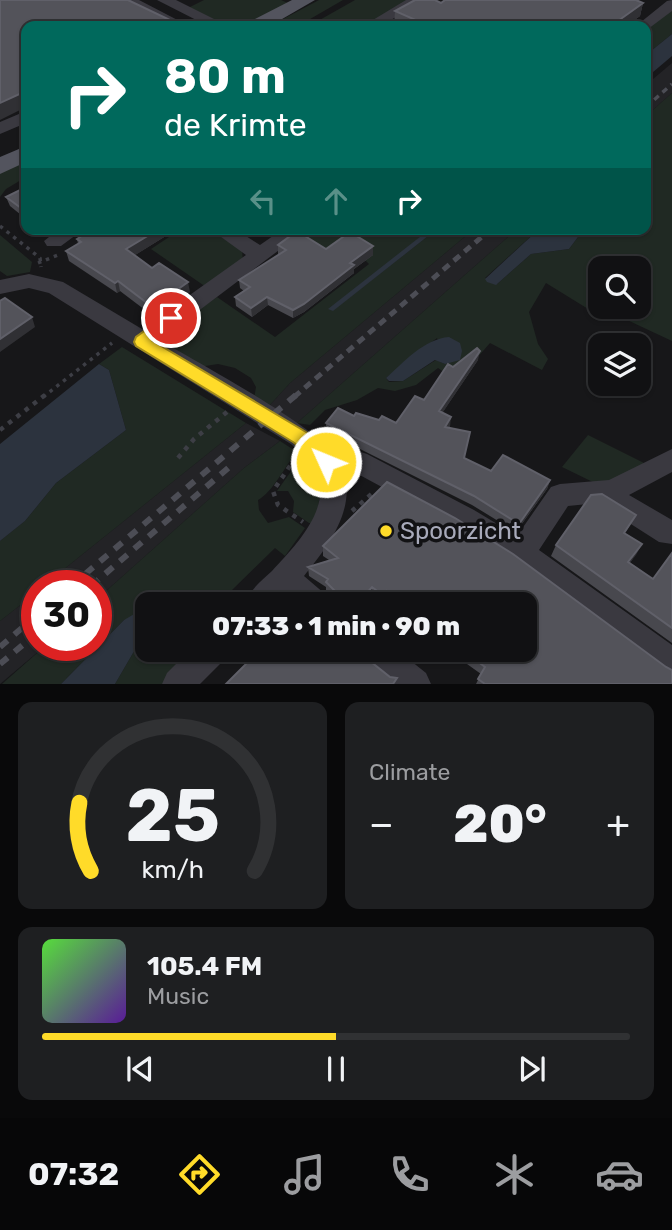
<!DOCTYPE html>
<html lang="en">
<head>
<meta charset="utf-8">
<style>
  body { margin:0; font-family:Rubik,sans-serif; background:#1e1f21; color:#f1f3f6; height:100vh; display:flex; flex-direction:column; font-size:26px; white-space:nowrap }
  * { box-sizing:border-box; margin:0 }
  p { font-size:23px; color:#9c9da0 }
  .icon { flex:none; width:38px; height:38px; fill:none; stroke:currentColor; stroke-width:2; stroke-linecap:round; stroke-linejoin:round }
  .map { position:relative; height:684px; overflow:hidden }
  .panel { display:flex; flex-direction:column; gap:18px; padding:18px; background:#09090a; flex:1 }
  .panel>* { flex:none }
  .banner { position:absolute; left:21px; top:21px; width:630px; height:214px; border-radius:14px; box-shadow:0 2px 5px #0004,0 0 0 2px #303133; background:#00695c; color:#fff; overflow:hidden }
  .tools { position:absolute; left:588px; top:256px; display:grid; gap:14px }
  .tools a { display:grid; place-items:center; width:63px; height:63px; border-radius:14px; background:#111113; box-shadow:0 2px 5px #0004,0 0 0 2px #303133; font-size:35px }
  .speed { position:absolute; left:21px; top:570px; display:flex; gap:14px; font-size:35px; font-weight:700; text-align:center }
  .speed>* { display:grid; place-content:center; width:91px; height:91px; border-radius:50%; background:#111113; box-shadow:0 2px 5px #0004,0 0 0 2px #303133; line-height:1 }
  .speed .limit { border:10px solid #d22; background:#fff; color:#111 }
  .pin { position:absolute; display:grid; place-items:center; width:60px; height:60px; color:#fff; margin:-30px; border:4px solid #fff; border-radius:50%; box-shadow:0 2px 7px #0007 }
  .me { position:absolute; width:77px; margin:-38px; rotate:314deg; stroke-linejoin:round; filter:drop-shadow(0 0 5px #0008) }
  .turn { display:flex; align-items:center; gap:24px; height:147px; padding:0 28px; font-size:32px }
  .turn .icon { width:91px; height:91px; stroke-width:2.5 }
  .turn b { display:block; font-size:49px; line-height:60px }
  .lanes { display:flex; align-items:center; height:66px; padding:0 28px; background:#0003; justify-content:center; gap:35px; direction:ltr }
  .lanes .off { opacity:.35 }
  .big { font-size:52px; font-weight:800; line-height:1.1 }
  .panel .widget { flex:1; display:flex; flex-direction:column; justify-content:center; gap:10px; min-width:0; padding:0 24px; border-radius:14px; background:#1e1f21 }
  .panel .dial { align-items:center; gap:0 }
  .dial svg { height:182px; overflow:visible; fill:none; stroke:#303133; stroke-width:7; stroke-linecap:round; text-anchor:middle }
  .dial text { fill:#f1f3f6; stroke:none }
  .song { display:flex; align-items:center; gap:21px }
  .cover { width:84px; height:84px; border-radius:10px; background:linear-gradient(135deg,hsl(110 70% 55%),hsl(270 70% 35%)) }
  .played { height:7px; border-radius:4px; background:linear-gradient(90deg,#ffdb29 50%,#303133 50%) }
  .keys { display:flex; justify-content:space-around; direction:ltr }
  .heat { display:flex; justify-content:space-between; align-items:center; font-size:38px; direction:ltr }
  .panel .tiles { flex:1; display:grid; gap:18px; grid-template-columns:1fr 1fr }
  .widget:last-child { grid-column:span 2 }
  .trip { position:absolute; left:135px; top:592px; width:402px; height:70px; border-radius:14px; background:#111113; box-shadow:0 2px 5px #0004,0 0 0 2px #303133; font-weight:800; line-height:70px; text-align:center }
  .tab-bar { display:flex; height:112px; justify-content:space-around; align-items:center; background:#070708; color:#9c9da0 }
  .tab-bar .icon { width:49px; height:49px }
  .tab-bar .selected { color:#ffdb29 }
  .tab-bar b { font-size:32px; color:#f1f3f6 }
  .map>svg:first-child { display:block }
</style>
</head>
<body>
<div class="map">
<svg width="672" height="684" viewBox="0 0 672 684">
  <rect width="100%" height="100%" fill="#171719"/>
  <path fill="#232326" d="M672,63V93L646,116V85Z
    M474,229H517L297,423L268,407L290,383Z
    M246,423L280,441L244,468L96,600V586H43Z
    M37,592V646H45L0,684V621Z"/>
  <path fill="#202923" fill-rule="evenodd" d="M204,0H281L290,4C238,31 242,33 188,8Z
    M319,0H343L298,26H270Z
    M355,0H411L364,26H309Z
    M672,9V34L646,55V30Z
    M672,93V341L625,319L606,320L546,283L529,312L538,344L548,359L542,370L490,343L457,381L438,368L416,385L395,391L378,388L357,400L325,410L310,425L297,423L517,229H539L485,278L497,284L531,254L569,249L584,229H646V154L652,132L646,137V116ZM600,268H639V306H600ZM437,338L445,364L436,360L403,381L389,382L386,378Z
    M26,156V177L6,189L0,197V170Z
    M181,229H209L242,250L243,262L206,287L151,249Z
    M310,229H430L332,311L437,229H474L290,383L268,407L254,399L256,387L251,378L235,368L218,364L199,367L172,350L174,347L168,337L170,330L217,297L275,337L369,264L364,259L327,256L298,239Z
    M0,235L32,262L30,272L7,276L0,271Z
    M122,347L246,423L43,586H37V592L0,621V541L25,521L56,483L126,430L109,370L99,364Z
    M588,435L646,464L601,486L562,467Z
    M280,441L297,452C284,467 274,491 258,500L259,510L268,523L289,517L305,528L285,556L275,548L232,590L243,604H147V619L144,615L124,620L61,684H2L45,646H96V600L244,468Z
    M304,453C329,471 320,499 314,523H309L293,512L294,501L288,491H277Z
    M147,629V649H198L162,684H115Z"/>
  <path fill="#2c333e" d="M672,34V56L646,78V55Z
    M430,229H437L333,311L328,309Z
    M539,229H584L569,249L531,254L496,285L487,282L485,279Z
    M449,337L460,343L462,351L460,360L445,364L435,360L403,381H389L386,378C404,362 424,339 449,337Z
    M99,364L109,370L126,430L56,483L25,521L0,541V444Z
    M136,613L147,619V629L115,684H61L124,620Z"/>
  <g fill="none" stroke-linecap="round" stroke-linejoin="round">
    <path stroke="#3d3e45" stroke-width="3.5" stroke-dasharray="3.5 5" stroke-linecap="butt" d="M0,226L40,258L41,267
      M38,263L58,255
      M43,397L112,343"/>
    <path stroke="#3d3e45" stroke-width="4.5" stroke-dasharray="4.5 6" stroke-linecap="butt" d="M0,430L45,395
      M296,457L273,491L278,505L303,522
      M178,458L194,439L227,412
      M352,511L375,491"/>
    <path fill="#3a3940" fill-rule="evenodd" d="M121,0H139L189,26H170Z
      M157,0H176L228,26H208Z
      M406,0H424L381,26H363Z
      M672,0V11L648,29L646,30V26H636L667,1Z
      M26,111V123L0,134V122Z
      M59,229H84L61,246H47L44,241Z
      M210,229H235L260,245L283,229H307L160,340C194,361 321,428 335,457L358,451L367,454L474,510L517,536L551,487L560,484L609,480L672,449V472L629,495L672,520V544L659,542L598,503L568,506L539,550L672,645V678L661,674L511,562L454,526L356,473L345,476C354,513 326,549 304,576L325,594L329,604H293L285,597L278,604H244C250,590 261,581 272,571C296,545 336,505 314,467C309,458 299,451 291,444L49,293L29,288L0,294V280L29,274L63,282L142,329L246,255Z
      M191,649H228L224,660L200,684H162L167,673Z
      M357,649H396L426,673L431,684H391L361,660Z"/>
    <path fill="#53545e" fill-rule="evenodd" d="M292,0H315L270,26H246L249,22Z
      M26,146V162L0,174V157Z"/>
    <path stroke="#4c4d55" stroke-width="3.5" stroke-dasharray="6 5" stroke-linecap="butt" d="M646,107L672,84"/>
    <path stroke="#4c4d55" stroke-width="5" stroke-dasharray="8 6" stroke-linecap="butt" d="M294,397L491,229"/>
    <path stroke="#4c4d55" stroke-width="6" stroke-dasharray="10 9" stroke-linecap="butt" d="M71,586L296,395
      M91,586L234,463
      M0,647L37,615
      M0,664L37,633"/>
  </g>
  <path fill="#48484e" d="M445,0H638L637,1L643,3L640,16L626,26H397L394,25L395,11L441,3Z
    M26,187V219L10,206L6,197Z
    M93,229H170L169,230V234L135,255L152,268L190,292L169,306L164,303L149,313L120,291L117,293L69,261L66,251L78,244L77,239Z
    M257,229H273L266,234Z
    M278,245L326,249L373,255L354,269V273L304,312L293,318L268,305L252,317L236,306L235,297L244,291L240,288L239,280L280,255L278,254Z
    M478,360L442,413L450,427L449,428L464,458L491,471L550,480L547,489L516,532L472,505L326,432V423L354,416L396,423L424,400L453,367Z
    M387,482L672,684H476L481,674L446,649H494L500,653L525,649V604H390L386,601L384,604H380L371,597L365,604H334V600L326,591V587L309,576L308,567L329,560L323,556V546Z
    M636,515L625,533L642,544L630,563L653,579L672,553V643L551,556L556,545Z"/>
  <path fill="#303034" d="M643,3L640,16L626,26H611Z
    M172,21L173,26H161Z
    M26,91V107L0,120V103Z
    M159,229H170L169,230V234L129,259L126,249Z
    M266,229H273L266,234Z
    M373,246V255L354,269V273L304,312L293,318V310L350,263Z
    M118,281L120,291L117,293L115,283Z
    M188,282L190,292L169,306L167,297Z
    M162,293L164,303L149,313L147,303Z
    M267,297L268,305L252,317L251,308Z
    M32,317L35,327L0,352V339Z
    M480,351L478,360L437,421L439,411Z
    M451,417L450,427L443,436L445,427Z
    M550,480L547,489L516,532L519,524Z
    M642,544L636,555L622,573L628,562Z
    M372,587L371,597L365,604H357Z
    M387,591L386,601L383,604L384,596Z"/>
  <path fill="#53535a" stroke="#606069" stroke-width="2" d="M0,0H128L172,21L161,26H26V91L0,103Z
    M415,0H435L441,3L445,0H636L643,3L611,26L594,20L586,26H429L395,11Z
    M26,187V210L25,211L6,197Z
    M93,229H159L126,249L152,268L159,263L188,282L167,297L162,293L147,303L118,281L115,283L66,251L81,242L77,239Z
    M297,231L326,249L350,232L373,246L350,263L354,265L304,304L293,310L267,297L251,308L235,297L250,287L239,280L286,250L278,245Z
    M5,298L32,317L0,339V301Z
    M477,348L480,351L439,411L451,417L445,427L470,432L464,458L491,471L503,455L550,480L519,524L474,496L326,423L338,408L354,416L356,413L379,420L382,416L396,423L415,396L424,400L448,364L453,367Z
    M387,482L455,518L513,554L666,667L672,670V684H485L478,679L485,667L461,649H494L500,653L503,649H525V604H490L483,599L479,604H404L387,591L384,596L372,587L357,604H347L334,594L336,592L326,582L328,579L308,567L338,558L323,546Z
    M602,494L636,515L624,533L642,544L628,562L653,579L672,553V628L556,545L591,495Z
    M259,649H358L360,653L390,677L397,678L393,684H226L246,664L244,655H253Z"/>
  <path fill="#ffdb29" stroke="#a68e1b" stroke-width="2" d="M171,312L176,314L179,318L176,322L153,341L306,432C317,441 328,448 334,462L332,467C318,472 305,451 293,442L136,346L134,342L136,337Z"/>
  <circle fill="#ffdb29" stroke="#121214" stroke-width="2.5" cx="386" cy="531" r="7"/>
  <g text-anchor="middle" stroke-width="7" stroke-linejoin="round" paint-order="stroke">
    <g font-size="24" fill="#a8aaba" stroke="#121214" text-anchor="start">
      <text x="400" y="539">Spoorzicht</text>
    </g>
  </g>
</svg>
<div class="tools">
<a><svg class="icon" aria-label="search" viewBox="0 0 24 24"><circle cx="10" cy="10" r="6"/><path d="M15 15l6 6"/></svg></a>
<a><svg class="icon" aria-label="layers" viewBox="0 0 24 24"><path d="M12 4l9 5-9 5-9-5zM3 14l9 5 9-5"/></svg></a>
</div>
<div class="speed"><div class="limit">30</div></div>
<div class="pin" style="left:171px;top:318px;background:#d93025"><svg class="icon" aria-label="arrive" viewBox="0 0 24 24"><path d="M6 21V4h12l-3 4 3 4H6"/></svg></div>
<svg class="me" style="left:326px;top:462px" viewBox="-20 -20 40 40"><circle r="17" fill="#ffdb29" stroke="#fff" stroke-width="3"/><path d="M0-11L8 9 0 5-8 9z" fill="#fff"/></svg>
<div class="trip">07:33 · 1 min · 90 m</div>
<div class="banner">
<div class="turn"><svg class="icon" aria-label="right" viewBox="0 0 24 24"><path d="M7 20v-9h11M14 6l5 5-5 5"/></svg><div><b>80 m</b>de Krimte</div></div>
<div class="lanes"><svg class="icon off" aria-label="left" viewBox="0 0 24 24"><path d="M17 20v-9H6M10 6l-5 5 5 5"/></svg><svg class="icon off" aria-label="ahead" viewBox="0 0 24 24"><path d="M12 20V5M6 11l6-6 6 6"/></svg><svg class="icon" aria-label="right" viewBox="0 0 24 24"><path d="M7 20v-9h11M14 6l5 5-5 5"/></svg></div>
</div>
</div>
<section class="panel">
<div class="tiles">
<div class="widget dial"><svg viewBox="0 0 100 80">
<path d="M14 69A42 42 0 1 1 86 69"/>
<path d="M14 69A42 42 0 0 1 9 39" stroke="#ffdb29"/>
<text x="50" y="56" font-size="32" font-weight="700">25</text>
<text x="50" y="72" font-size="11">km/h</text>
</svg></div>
<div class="widget"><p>Climate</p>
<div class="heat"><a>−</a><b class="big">20°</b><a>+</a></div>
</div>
<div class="widget">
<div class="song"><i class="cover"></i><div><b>105.4 FM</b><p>Music</p></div></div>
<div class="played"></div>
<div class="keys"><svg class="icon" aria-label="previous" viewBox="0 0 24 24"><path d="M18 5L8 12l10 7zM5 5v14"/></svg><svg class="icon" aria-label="pause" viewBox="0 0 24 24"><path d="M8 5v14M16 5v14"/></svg><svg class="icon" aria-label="next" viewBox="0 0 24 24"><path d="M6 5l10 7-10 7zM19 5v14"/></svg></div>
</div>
</div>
</section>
<nav class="tab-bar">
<b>07:32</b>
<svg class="icon selected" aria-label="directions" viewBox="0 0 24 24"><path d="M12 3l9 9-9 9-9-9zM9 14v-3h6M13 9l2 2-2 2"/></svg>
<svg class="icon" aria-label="music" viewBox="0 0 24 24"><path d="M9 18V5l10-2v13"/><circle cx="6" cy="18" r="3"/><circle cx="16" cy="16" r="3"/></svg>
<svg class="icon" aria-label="phone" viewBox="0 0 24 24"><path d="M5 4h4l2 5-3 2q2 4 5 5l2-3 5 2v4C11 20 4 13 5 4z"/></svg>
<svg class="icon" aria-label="climate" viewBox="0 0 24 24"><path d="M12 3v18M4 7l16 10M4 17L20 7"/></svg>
<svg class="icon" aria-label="car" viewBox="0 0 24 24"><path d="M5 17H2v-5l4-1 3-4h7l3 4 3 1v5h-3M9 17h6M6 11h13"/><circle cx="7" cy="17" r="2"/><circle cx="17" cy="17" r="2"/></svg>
</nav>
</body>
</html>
